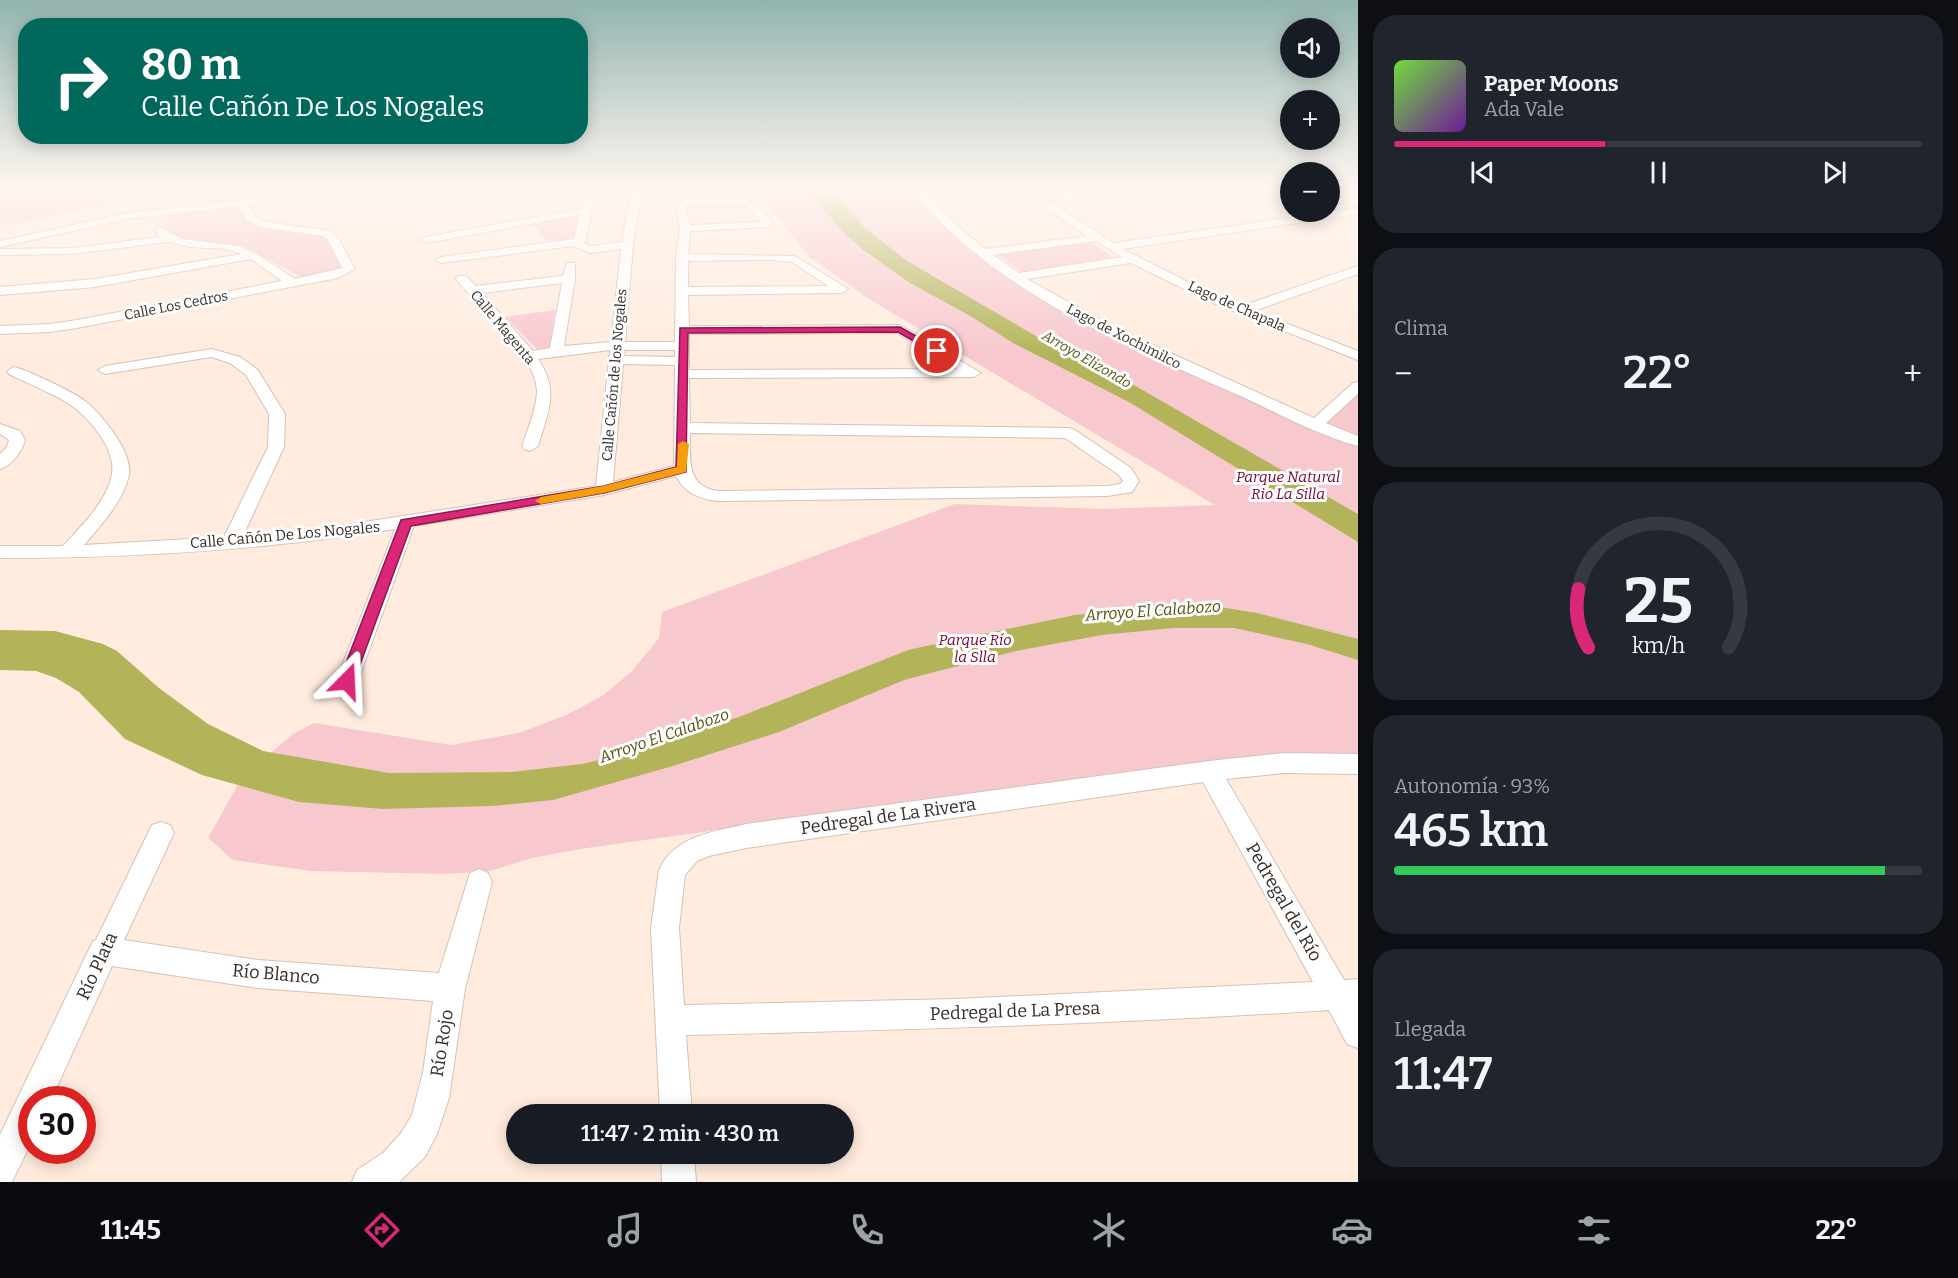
<!DOCTYPE html>
<html lang="es">
<head>
<meta charset="utf-8">
<style>
  body { margin:0; font-family:Bitter,serif; background:#20242c; color:#f1f3f6; height:100vh; display:flex; flex-direction:column; font-size:22px; white-space:nowrap }
  * { box-sizing:border-box; margin:0 }
  p { font-size:20px; color:#9ea1a6 }
  .icon { flex:none; width:33px; height:33px; fill:none; stroke:currentColor; stroke-width:2; stroke-linecap:round; stroke-linejoin:round }
  .map { position:relative; flex:1; overflow:hidden }
  .side { display:flex; flex-direction:column; gap:15px; padding:15px; background:#0d0f14; width:600px }
  .side>* { flex:none }
  .banner { position:absolute; left:18px; top:18px; width:570px; height:126px; border-radius:24px; box-shadow:0 3px 15px #0003; background:#00695c; color:#fff; overflow:hidden }
  .buttons { position:absolute; left:1280px; top:18px; display:grid; gap:12px }
  .buttons a { display:grid; place-items:center; width:60px; height:60px; border-radius:50%; background:#171b24; box-shadow:0 3px 15px #0003; font-size:30px }
  .speed { position:absolute; left:18px; top:1086px; display:flex; gap:12px; font-size:30px; font-weight:700; text-align:center }
  .speed>* { display:grid; place-content:center; width:78px; height:78px; border-radius:50%; background:#171b24; box-shadow:0 3px 15px #0003; line-height:1 }
  .speed .limit { border:9px solid #d22; background:#fff; color:#111 }
  .pin { position:absolute; display:grid; place-items:center; width:51px; height:51px; color:#fff; margin:-26px; border:3px solid #fff; border-radius:50%; box-shadow:0 2px 6px #0007 }
  .me { position:absolute; width:66px; margin:-33px; rotate:21deg; stroke-linejoin:round; filter:drop-shadow(0 0 4px #0008) }
  .turn { display:flex; align-items:center; gap:21px; height:126px; padding:0 24px; font-size:27px }
  .turn .icon { width:78px; height:78px; stroke-width:2.5 }
  .turn b { display:block; font-size:42px; line-height:51px }
  .big { font-size:45px; font-weight:600; line-height:1.1 }
  .side .widget { flex:1; display:flex; flex-direction:column; justify-content:center; gap:9px; min-width:0; padding:0 21px; border-radius:24px; background:#20242c }
  .side .dial { align-items:center; gap:0 }
  .dial svg { height:156px; overflow:visible; fill:none; stroke:#363941; stroke-width:7; stroke-linecap:round; text-anchor:middle }
  .dial text { fill:#f1f3f6; stroke:none }
  .song { display:flex; align-items:center; gap:18px }
  .cover { width:72px; height:72px; border-radius:9px; background:linear-gradient(135deg,hsl(100 70% 55%),hsl(280 70% 35%)) }
  .played { height:6px; border-radius:3px; background:linear-gradient(90deg,#db2777 40%,#363941 40%) }
  .keys { display:flex; justify-content:space-around; direction:ltr }
  .heat { display:flex; justify-content:space-between; align-items:center; font-size:33px; direction:ltr }
  .charge { height:9px; border-radius:4px; background:linear-gradient(90deg,#34c759 93%,#363941 0) }
  .trip { position:absolute; left:506px; top:1104px; width:348px; height:60px; border-radius:30px; background:#171b24; box-shadow:0 3px 15px #0003; font-weight:600; line-height:60px; text-align:center }
  .menu { display:flex; height:96px; justify-content:space-around; align-items:center; background:#090b0e; color:#9ea1a6 }
  .menu .icon { width:42px; height:42px }
  .menu .current { color:#db2777 }
  .menu b { font-size:27px; color:#f1f3f6 }
  main { display:flex; flex:1; min-height:0 }
  .map>svg:first-child { display:block }
</style>
</head>
<body>
<main>
<div class="map">
<svg width="1358" height="1182" viewBox="0 0 1358 1182">
  <rect width="100%" height="100%" fill="#ffecde"/>
  <path fill="#f8c8cf" d="M0,189H232L136,198L5,226L0,220Z
    M747,189H909L927,211L965,240L1057,302L1358,439V757L1020,788L580,849L532,858L490,871L445,874L311,871L233,860L208,838L241,779L293,734L314,723L452,745L519,733L566,715L602,696L632,671L659,638L662,612L955,504L1102,509L1215,505L869,299L810,257L762,199Z
    M238,206C263,249 311,218 329,240C335,248 339,260 343,269L303,278L244,246L186,240L169,234L164,225L171,215Z
    M570,216L581,217L575,239L547,241L533,223Z
    M1092,243L1113,257L1025,275L997,254Z
    M555,310L550,347L537,349L505,317Z
    M1358,394V436L1323,423Z"/>
  <path fill="#b3b459" d="M806,189H832L865,228L907,261L1060,350L1132,384L1358,514V542L1129,402L1013,343L972,317L910,283L862,249L843,232Z
    M1220,607L1257,613L1358,639V660L1307,644L1234,628H1173L1102,635L1016,651L904,680L779,732L673,766L553,800L492,806L383,809L299,802L202,775L125,739L79,692L56,678L36,671L0,670V630L55,631L103,644L117,651L159,688L208,724L263,751L389,773L512,772L582,764L616,756L739,717L908,650L926,646L1075,615L1148,609Z"/>
  <g fill="none" stroke-linecap="round" stroke-linejoin="round">
    <g stroke="#d4c2b5" stroke-width="2">
      <path id="minor" d="M299,189H321L247,205L256,217L267,222L330,231L338,238L355,269L338,278L77,328L50,332L0,334V326L50,324L77,320L282,281L251,259L95,287L0,295V287L95,279L241,254L227,249L190,247L169,242L72,254L0,255V249L72,248L160,237L155,230L160,227L182,239L240,246L257,254L295,279L342,268L328,240L323,236L260,227L248,221L237,206L128,219L0,247V241L128,213L240,200Z
        M632,189H642L633,245L625,342H675L676,258L680,228L676,204L688,198L745,199L757,204L771,220L772,222L769,227L690,231L688,254L795,256L848,289L842,293L688,295L689,326L900,325L981,373L974,377L689,378L690,423L1069,428L1075,430L1131,468L1139,481L1132,492L1107,496L718,501C699,499 685,493 676,476L604,495L414,526L358,681L355,687L347,689L339,687L336,681L395,529C265,550 132,558 0,558V546H63C81,526 107,502 112,474C116,450 92,422 75,408C58,395 28,384 9,374L7,371L14,367C28,370 73,392 85,401C102,415 133,452 129,475C123,502 101,525 84,545L224,537L268,447L269,414L246,375L230,363L211,357L105,374L98,370L105,366L212,349L240,357L257,369L285,414L284,447L243,536L332,527L596,486L610,350L538,359C560,391 548,412 538,446L530,451L524,449L522,446C528,428 536,411 537,392C537,355 478,307 456,279L458,276H466L476,286L563,276L567,263H575V279L564,346L611,342L621,249L590,253L574,246L441,263L435,260L441,257L574,239L580,215L426,243L420,240L426,237L581,209L583,202L588,199L593,202L585,244L591,246L622,242ZM690,204L743,205L749,208L761,222L690,225L685,207ZM772,260L792,262L828,286L688,287V261ZM562,283L550,348L533,351L482,293ZM897,333L957,369L689,370V334ZM624,350H675V357L623,356ZM623,364L675,365L674,466L613,482ZM690,433L1065,438L1119,475L1123,481L1120,484L1107,486L718,491C686,487 690,458 690,433Z
        M911,189H922L952,221L985,249L1087,236L1046,208L1025,189H1036L1042,195L1162,189H1231L1226,192L1049,201L1114,243L1358,208V214L1123,249L1188,282L1242,306L1358,266V274L1254,311L1358,351V360L1213,303L1131,263L1027,279L1115,328L1314,418L1353,383L1358,382V394L1326,423L1358,436V446C1316,435 1276,412 1236,394C1121,343 992,291 911,189ZM1096,241L1122,257L1019,273L993,255Z
        M1329,189H1335L1358,199V206L1329,194Z
        M0,424L20,431L25,440C22,451 12,466 0,469V454L7,447L9,440L0,434Z
        M1284,753L1358,754V774L1284,773L1226,779L1344,980L1358,979V1048L1347,1044L1329,1010C1115,1024 901,1030 686,1035L692,1114H660L651,928L659,870C674,836 713,832 746,824L1209,761ZM1203,782L1313,982L956,999L684,1005L679,928L685,875L697,861L709,856L746,848Z
        M161,822L170,825L174,833L124,940L258,960L439,973L470,873L479,869L488,873L492,882L465,989L449,1098L437,1134L425,1157L399,1182H352L357,1170L383,1153L401,1133L412,1115L423,1072L433,1001L258,988L112,966L51,1100H32V1141L12,1182H0V1135L93,941L96,940L152,825Z
        M661,1154H694L696,1182H662Z"/>
    </g>
    <use href="#minor" fill="#fff" fill-rule="evenodd"/>
  </g>
  <linearGradient id="sky" x2="0" y2="1"><stop stop-color="#93b4af"/><stop offset="0.53" stop-color="#fff6f0"/><stop offset="1" stop-color="#fff6f0" stop-opacity="0"/></linearGradient>
  <rect width="1358" height="355" fill="url(#sky)"/>
  <path fill="#db2777" stroke="#8e194d" stroke-width="1.5" d="M900,327L942,351L934,353L898,332L688,333L686,472L604,493L411,526L354,681L352,686H341L339,681L401,520L604,486L676,467L680,328Z"/>
  <path fill="#f59e0b" d="M683,441L689,444L686,472L604,493L541,504L535,501L541,497L603,486L677,467L678,444Z"/>
  <g text-anchor="middle" stroke-width="6" stroke-linejoin="round" paint-order="stroke">
    <g font-size="14" fill="#362e29" stroke="#fdfdfd">
      <text transform="translate(176 305) rotate(-11)" y="5">Calle Los Cedros</text>
      <text transform="translate(1237 306) rotate(24)" y="5">Lago de Chapala</text>
      <text transform="translate(503 327) rotate(50)" y="5">Calle Magenta</text>
      <text transform="translate(1124 336) rotate(27)" y="5">Lago de Xochimilco</text>
      <text transform="translate(614 375) rotate(-85)" y="5">Calle Cañón de los Nogales</text>
    </g>
    <g font-size="14" font-style="italic" fill="#54540f" stroke="#fdfdfd">
      <text transform="translate(1087 359) rotate(30)" y="5">Arroyo Elizondo</text>
    </g>
    <g font-size="15" font-style="italic" fill="#780531" stroke="#fdfdfd">
      <text x="1288" y="482">Parque Natural<tspan x="1288" dy="17">Rio La Silla</tspan></text>
      <text x="975" y="645">Parque Río<tspan x="975" dy="17">la Slla</tspan></text>
    </g>
    <g font-size="15" fill="#362e29" stroke="#fdfdfd">
      <text transform="translate(285 535) rotate(-5)" y="5">Calle Cañón De Los Nogales</text>
    </g>
    <g font-size="16" font-style="italic" fill="#54540f" stroke="#fdfdfd">
      <text transform="translate(1153 610) rotate(-4)" y="6">Arroyo El Calabozo</text>
      <text transform="translate(664 735) rotate(-19)" y="6">Arroyo El Calabozo</text>
    </g>
    <g font-size="18" fill="#362e29" stroke="#fdfdfd">
      <text transform="translate(888 816) rotate(-8)" y="6">Pedregal de La Rivera</text>
      <text transform="translate(1284 902) rotate(60)" y="6">Pedregal del Río</text>
      <text transform="translate(97 966) rotate(-65)" y="6">Río Plata</text>
      <text transform="translate(276 974) rotate(5)" y="6">Río Blanco</text>
      <text transform="translate(1015 1011) rotate(-2)" y="6">Pedregal de La Presa</text>
      <text transform="translate(442 1043) rotate(-81)" y="6">Río Rojo</text>
    </g>
  </g>
</svg>
<div class="buttons">
<a><svg class="icon" aria-label="sound" viewBox="0 0 24 24"><path d="M4 9h4l5-4v14l-5-4H4zM17 9q2 3 0 6"/></svg></a>
<a>+</a>
<a>−</a>
</div>
<div class="speed"><div class="limit">30</div></div>
<div class="pin" style="left:937px;top:351px;background:#d93025"><svg class="icon" aria-label="arrive" viewBox="0 0 24 24"><path d="M6 21V4h12l-3 4 3 4H6"/></svg></div>
<svg class="me" style="left:347px;top:681px" viewBox="-20 -20 40 40"><path d="M0-17L14 15 0 8-14 15z" fill="#db2777" stroke="#fff" stroke-width="4"/></svg>
<div class="trip">11:47 · 2 min · 430 m</div>
<div class="banner">
<div class="turn"><svg class="icon" aria-label="right" viewBox="0 0 24 24"><path d="M7 20v-9h11M14 6l5 5-5 5"/></svg><div><b>80 m</b>Calle Cañón De Los Nogales</div></div>
</div>
</div>
<section class="side">
<div class="widget">
<div class="song"><i class="cover"></i><div><b>Paper Moons</b><p>Ada Vale</p></div></div>
<div class="played"></div>
<div class="keys"><svg class="icon" aria-label="previous" viewBox="0 0 24 24"><path d="M18 5L8 12l10 7zM5 5v14"/></svg><svg class="icon" aria-label="pause" viewBox="0 0 24 24"><path d="M8 5v14M16 5v14"/></svg><svg class="icon" aria-label="next" viewBox="0 0 24 24"><path d="M6 5l10 7-10 7zM19 5v14"/></svg></div>
</div>
<div class="widget"><p>Clima</p>
<div class="heat"><a>−</a><b class="big">22°</b><a>+</a></div>
</div>
<div class="widget dial"><svg viewBox="0 0 100 80">
<path d="M14 69A42 42 0 1 1 86 69"/>
<path d="M14 69A42 42 0 0 1 9 39" stroke="#db2777"/>
<text x="50" y="56" font-size="32" font-weight="700">25</text>
<text x="50" y="72" font-size="11">km/h</text>
</svg></div>
<div class="widget"><p>Autonomía · 93%</p><b class="big">465 km</b><div class="charge"></div></div>
<div class="widget"><p>Llegada</p><b class="big">11:47</b></div>
</section>
</main>
<nav class="menu">
<b>11:45</b>
<svg class="icon current" aria-label="directions" viewBox="0 0 24 24"><path d="M12 3l9 9-9 9-9-9zM9 14v-3h6M13 9l2 2-2 2"/></svg>
<svg class="icon" aria-label="music" viewBox="0 0 24 24"><path d="M9 18V5l10-2v13"/><circle cx="6" cy="18" r="3"/><circle cx="16" cy="16" r="3"/></svg>
<svg class="icon" aria-label="phone" viewBox="0 0 24 24"><path d="M5 4h4l2 5-3 2q2 4 5 5l2-3 5 2v4C11 20 4 13 5 4z"/></svg>
<svg class="icon" aria-label="climate" viewBox="0 0 24 24"><path d="M12 3v18M4 7l16 10M4 17L20 7"/></svg>
<svg class="icon" aria-label="car" viewBox="0 0 24 24"><path d="M5 17H2v-5l4-1 3-4h7l3 4 3 1v5h-3M9 17h6M6 11h13"/><circle cx="7" cy="17" r="2"/><circle cx="17" cy="17" r="2"/></svg>
<svg class="icon" aria-label="filters" viewBox="0 0 24 24"><path d="M4 7h16M4 17h16"/><circle cx="9" cy="7" r="2"/><circle cx="15" cy="17" r="2"/></svg>
<b>22°</b>
</nav>
</body>
</html>
